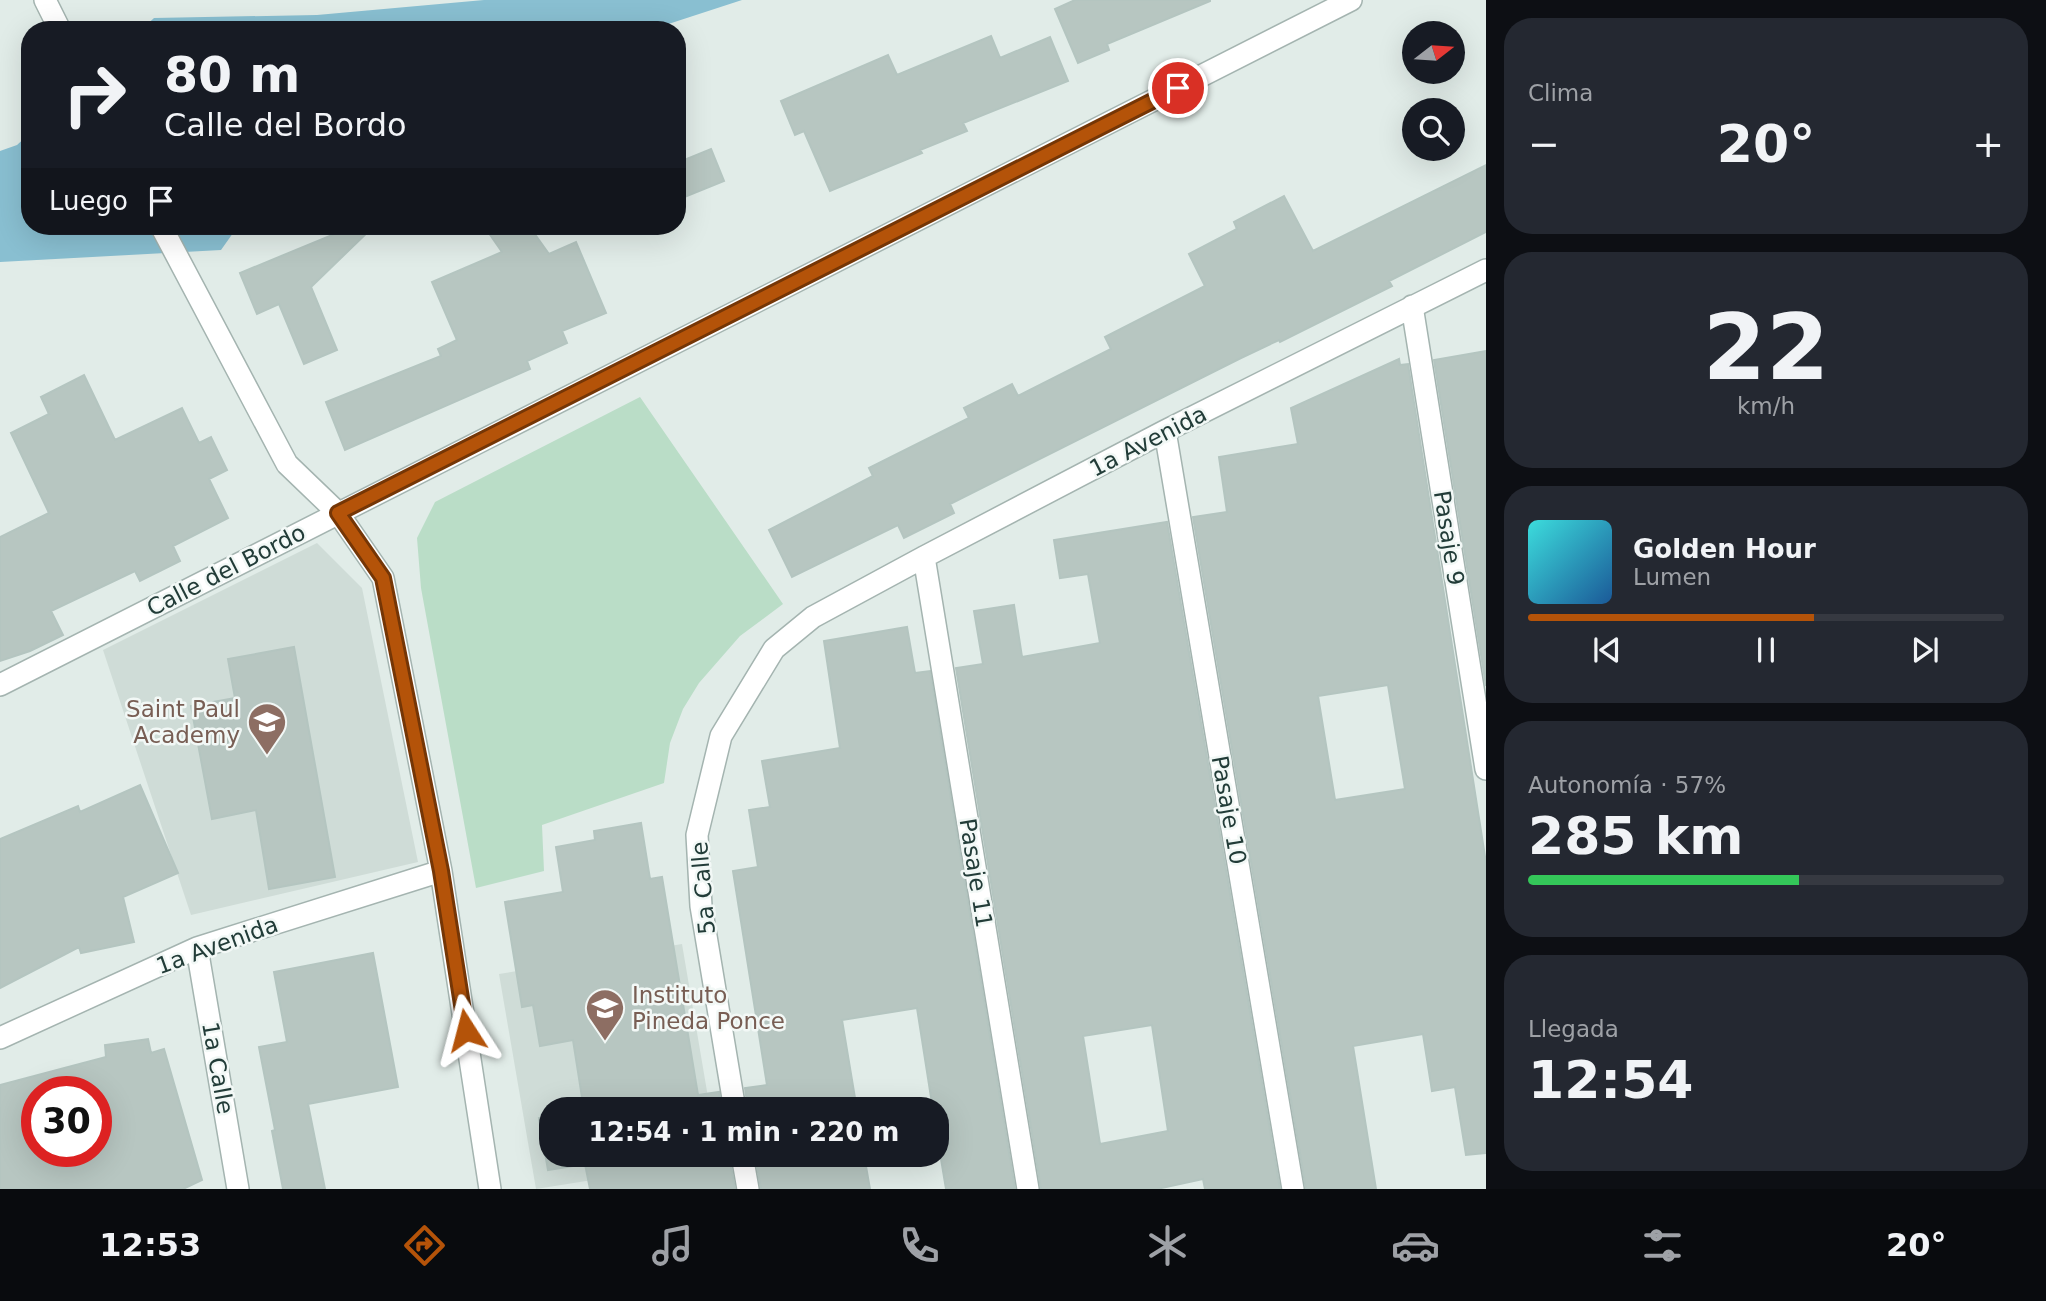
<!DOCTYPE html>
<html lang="es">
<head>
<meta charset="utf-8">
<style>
  body { margin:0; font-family:"DejaVu Sans",sans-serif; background:#242831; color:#f1f3f6; height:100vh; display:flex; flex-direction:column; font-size:26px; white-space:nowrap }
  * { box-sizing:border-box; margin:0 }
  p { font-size:23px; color:#9ea1a6 }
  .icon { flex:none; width:38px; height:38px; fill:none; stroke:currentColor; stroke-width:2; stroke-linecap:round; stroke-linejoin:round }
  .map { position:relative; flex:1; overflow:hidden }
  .sheet { display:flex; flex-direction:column; gap:18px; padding:18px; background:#0d0f14; width:560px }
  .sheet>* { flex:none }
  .top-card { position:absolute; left:21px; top:21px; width:665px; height:214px; border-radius:28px; box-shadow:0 7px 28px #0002; background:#171b24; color:#f1f3f6; overflow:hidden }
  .needle { width:46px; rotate:73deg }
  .controls { position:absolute; left:1402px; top:21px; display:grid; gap:14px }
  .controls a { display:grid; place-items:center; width:63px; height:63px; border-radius:50%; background:#171b24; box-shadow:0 7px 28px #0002; font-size:35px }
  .speed { position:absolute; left:21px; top:1076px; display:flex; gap:14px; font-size:35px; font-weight:700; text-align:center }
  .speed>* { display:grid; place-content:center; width:91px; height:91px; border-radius:50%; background:#171b24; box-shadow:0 7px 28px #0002; line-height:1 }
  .speed .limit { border:10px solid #d22; background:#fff; color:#111 }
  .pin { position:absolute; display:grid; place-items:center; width:60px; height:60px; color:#fff; margin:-30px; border:4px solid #fff; border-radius:50%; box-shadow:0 2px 7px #0007 }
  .me { position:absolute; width:77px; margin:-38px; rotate:351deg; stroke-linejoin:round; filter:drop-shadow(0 0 5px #0008) }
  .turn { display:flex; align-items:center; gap:24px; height:147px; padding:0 28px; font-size:32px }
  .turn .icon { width:91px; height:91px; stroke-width:2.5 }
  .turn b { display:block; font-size:49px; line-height:60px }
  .then { display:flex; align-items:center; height:66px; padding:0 28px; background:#0003; gap:14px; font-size:26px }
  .big { font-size:52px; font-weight:600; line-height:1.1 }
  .sheet .tile { flex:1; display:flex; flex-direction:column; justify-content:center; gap:10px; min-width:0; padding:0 24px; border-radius:28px; background:#242831 }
  .sheet .dial { align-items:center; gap:0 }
  .dial b { font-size:91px; line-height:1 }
  .song { display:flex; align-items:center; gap:21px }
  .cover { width:84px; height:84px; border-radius:10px; background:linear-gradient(135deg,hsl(180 70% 55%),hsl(210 70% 35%)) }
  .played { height:7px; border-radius:4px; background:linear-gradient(90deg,#b45309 60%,#363941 60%) }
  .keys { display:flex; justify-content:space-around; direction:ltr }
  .heat { display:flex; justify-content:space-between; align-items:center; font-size:38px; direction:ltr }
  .charge { height:10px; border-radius:5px; background:linear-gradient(90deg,#34c759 57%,#363941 0) }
  .trip { position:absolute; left:539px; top:1097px; width:410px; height:70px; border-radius:28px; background:#171b24; box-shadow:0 7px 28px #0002; font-weight:600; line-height:70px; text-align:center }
  .tab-bar { display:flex; height:112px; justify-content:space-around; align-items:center; background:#090b0e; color:#9ea1a6 }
  .tab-bar .icon { width:49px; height:49px }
  .tab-bar .on { color:#b45309 }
  .tab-bar b { font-size:32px; color:#f1f3f6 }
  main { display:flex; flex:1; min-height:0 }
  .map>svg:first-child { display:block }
</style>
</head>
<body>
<main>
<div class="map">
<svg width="1486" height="1189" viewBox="0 0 1486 1189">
  <rect width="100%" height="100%" fill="#e1ece8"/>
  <path fill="#cfdcd7" d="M317,543L362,588L418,862L191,915L103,650Z
    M682,944L710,1109L551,1110V1155H717L718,1160L536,1189L499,974Z"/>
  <path fill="#baddc7" d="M640,397L783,604L740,636L699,683L683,709L670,743L664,783L542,825L544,871L476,888L421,588L417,538L435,502Z"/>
  <path fill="#89bfd1" d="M484,0H742L650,30H141L154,18L317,15Z
    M30,133V226H238L221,250L0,262V151L17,145Z"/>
  <path fill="#b7c6c1" stroke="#b4c5c0" stroke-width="2" fill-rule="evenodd" d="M1075,0H1210V1L1107,44L1109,50L1078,63L1055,9Z
    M991,36L1000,58L1050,37L1068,81L963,123L967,131L920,150L922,153L830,191L804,131L795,135L781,101L888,55L897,75Z
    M711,149L724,181L677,200V163Z
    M1486,165V232L1389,281L1392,286L1280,342L1279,340L1241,358L950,504L954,513L904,538L898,525L792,577L769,530L873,476L869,468L969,418L964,408L1012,384L1018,396L1111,349L1105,337L1205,286L1189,254L1237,229L1234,222L1284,196L1313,251Z
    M354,226H374L311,287L337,350L304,364L279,304L257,314L240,273Z
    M484,226H529L549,254L576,242L606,313L562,331L567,343L527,361L530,369L345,450L326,402L441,356L438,349L457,340L432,282L502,252Z
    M1486,351V686L1434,360Z
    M1399,359L1400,365L1408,364L1486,863V1153L1466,1155L1455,1087L1432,1091L1423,1034L1353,1046L1376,1189H1306L1193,517L1227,512L1219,457L1298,444L1291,408ZM1388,685L1405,789L1335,800L1318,696Z
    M84,375L115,440L182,408L199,443L211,437L227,470L209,479L228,518L173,546L180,561L140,581L135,571L51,611L63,635L30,651L0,661V537L49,513L11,433L49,414L41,397Z
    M1167,522L1280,1189H1205L1203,1179L1157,1189H1041L956,668L983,664L974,611L1014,605L1022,657L1100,643L1088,574L1060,578L1054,540ZM1152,1025L1168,1131L1100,1144L1083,1036Z
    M907,627L915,673L930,671L1015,1189H946L936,1129V1110H933L917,1008L842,1020L857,1110H748L745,1088L767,1085L733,871L758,867L749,810L770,807L762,761L840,748L824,641Z
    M294,647L335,877L269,889L256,810L212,819L191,706L235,698L228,659Z
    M140,785L178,873L123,897L134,942L81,953L79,947L0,988V839L78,806L80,812Z
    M641,823L650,879L662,877L698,1095L719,1092L722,1110H584L573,1040L540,1046L533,1005L522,1007L505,902L563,892L556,847L595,840L594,831Z
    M373,953L398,1087L308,1104L325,1189H283L272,1131L275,1130L259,1047L287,1042L274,972Z
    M148,1039L151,1053L164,1049L202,1180L183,1189H0V1085L106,1057L105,1045ZM37,1092H96V1152H37Z
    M551,1116V1155H729L735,1189H590L585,1164L548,1170L539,1118Z
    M755,1155H864L870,1189H761Z"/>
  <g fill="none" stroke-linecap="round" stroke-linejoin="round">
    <g stroke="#a4b4b0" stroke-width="24">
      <path id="minor" d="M45,0L60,30
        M161,226L287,464L338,513L383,578L441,871L490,1189
        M1412,306L1486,769
        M1165,431L1293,1189
        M924,557L1028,1189
        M0,685L1351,0
        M197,948L238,1189
        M0,1038L197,948L441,871
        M735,1110L701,906L697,835L721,736L774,649L813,617L924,557L1165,431L1486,270
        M742,1155L748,1189"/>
    </g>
    <use href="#minor" stroke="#fff" stroke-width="21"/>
  </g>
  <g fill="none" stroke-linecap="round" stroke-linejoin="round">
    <g stroke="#753606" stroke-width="18">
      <path id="route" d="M466,1030L441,871L383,578L338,513L1178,88"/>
    </g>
    <use href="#route" stroke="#b45309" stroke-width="12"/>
  </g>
  <defs>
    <g id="school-pin" transform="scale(2.0125)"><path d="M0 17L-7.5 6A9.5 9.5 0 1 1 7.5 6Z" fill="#8d6e63" stroke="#f2f8f6"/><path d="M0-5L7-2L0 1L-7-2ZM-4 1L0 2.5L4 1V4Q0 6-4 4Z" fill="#fff"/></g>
  </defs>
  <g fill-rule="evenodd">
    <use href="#school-pin" x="267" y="722"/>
    <use href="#school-pin" x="605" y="1008"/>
  </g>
  <g text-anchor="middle" stroke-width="5" stroke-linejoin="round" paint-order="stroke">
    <g font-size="23" fill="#223c38" stroke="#f2f8f6">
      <text transform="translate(1148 441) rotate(-27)" y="8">1a Avenida</text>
      <text transform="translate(1449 538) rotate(81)" y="8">Pasaje 9</text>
      <text transform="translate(226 570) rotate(-27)" y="8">Calle del Bordo</text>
      <text transform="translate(1229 810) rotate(80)" y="8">Pasaje 10</text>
      <text transform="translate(976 873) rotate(81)" y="8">Pasaje 11</text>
      <text transform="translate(703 888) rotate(-95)" y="8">5a Calle</text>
      <text transform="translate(217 945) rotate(-20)" y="8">1a Avenida</text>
      <text transform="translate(218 1068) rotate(80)" y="8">1a Calle</text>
    </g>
    <g font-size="23" fill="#785e54" stroke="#f2f8f6" text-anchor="end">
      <text x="240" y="717">Saint Paul<tspan x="240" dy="26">Academy</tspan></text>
      <text x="632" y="1003" text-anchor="start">Instituto<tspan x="632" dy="26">Pineda Ponce</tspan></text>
    </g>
  </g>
</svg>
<div class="controls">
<a><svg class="needle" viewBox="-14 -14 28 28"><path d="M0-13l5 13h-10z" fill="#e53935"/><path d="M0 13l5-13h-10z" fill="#9ea1a6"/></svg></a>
<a><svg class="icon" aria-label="search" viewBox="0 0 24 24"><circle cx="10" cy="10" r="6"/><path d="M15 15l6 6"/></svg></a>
</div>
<div class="speed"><div class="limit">30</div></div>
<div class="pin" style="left:1178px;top:88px;background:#d93025"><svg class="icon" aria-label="arrive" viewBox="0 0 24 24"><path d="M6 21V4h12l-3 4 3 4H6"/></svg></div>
<svg class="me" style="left:466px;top:1030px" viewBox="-20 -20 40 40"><path d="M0-17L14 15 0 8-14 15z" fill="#b45309" stroke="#fff" stroke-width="4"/></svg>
<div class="trip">12:54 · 1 min · 220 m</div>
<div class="top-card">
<div class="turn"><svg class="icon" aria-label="right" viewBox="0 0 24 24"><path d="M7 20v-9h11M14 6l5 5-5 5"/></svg><div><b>80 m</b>Calle del Bordo</div></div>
<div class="then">Luego<svg class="icon" aria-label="arrive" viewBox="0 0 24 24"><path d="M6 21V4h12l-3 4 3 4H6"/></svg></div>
</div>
</div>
<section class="sheet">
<div class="tile"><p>Clima</p>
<div class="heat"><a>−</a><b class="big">20°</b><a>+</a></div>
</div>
<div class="tile dial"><b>22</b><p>km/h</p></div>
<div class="tile">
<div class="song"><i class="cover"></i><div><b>Golden Hour</b><p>Lumen</p></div></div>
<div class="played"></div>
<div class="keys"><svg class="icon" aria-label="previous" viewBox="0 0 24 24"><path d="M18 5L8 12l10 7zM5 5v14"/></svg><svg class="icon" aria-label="pause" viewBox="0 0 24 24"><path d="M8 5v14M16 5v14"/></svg><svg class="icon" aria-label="next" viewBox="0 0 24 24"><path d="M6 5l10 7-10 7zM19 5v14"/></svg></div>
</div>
<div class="tile"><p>Autonomía · 57%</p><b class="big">285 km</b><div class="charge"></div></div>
<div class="tile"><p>Llegada</p><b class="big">12:54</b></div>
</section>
</main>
<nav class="tab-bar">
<b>12:53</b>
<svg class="icon on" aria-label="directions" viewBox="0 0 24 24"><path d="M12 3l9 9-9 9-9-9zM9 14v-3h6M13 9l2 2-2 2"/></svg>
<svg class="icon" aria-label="music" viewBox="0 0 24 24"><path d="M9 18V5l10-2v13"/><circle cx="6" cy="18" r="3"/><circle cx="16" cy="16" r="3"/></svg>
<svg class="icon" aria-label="phone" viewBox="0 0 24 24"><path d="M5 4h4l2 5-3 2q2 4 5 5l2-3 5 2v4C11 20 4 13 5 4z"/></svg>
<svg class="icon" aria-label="climate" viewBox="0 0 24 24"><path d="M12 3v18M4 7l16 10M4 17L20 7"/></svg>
<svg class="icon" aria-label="car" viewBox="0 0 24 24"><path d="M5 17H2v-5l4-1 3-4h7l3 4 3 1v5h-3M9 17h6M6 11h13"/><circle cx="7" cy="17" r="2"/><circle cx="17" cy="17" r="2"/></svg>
<svg class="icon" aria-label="filters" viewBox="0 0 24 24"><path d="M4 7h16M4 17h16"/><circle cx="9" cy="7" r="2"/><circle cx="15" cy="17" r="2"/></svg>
<b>20°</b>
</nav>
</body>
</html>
